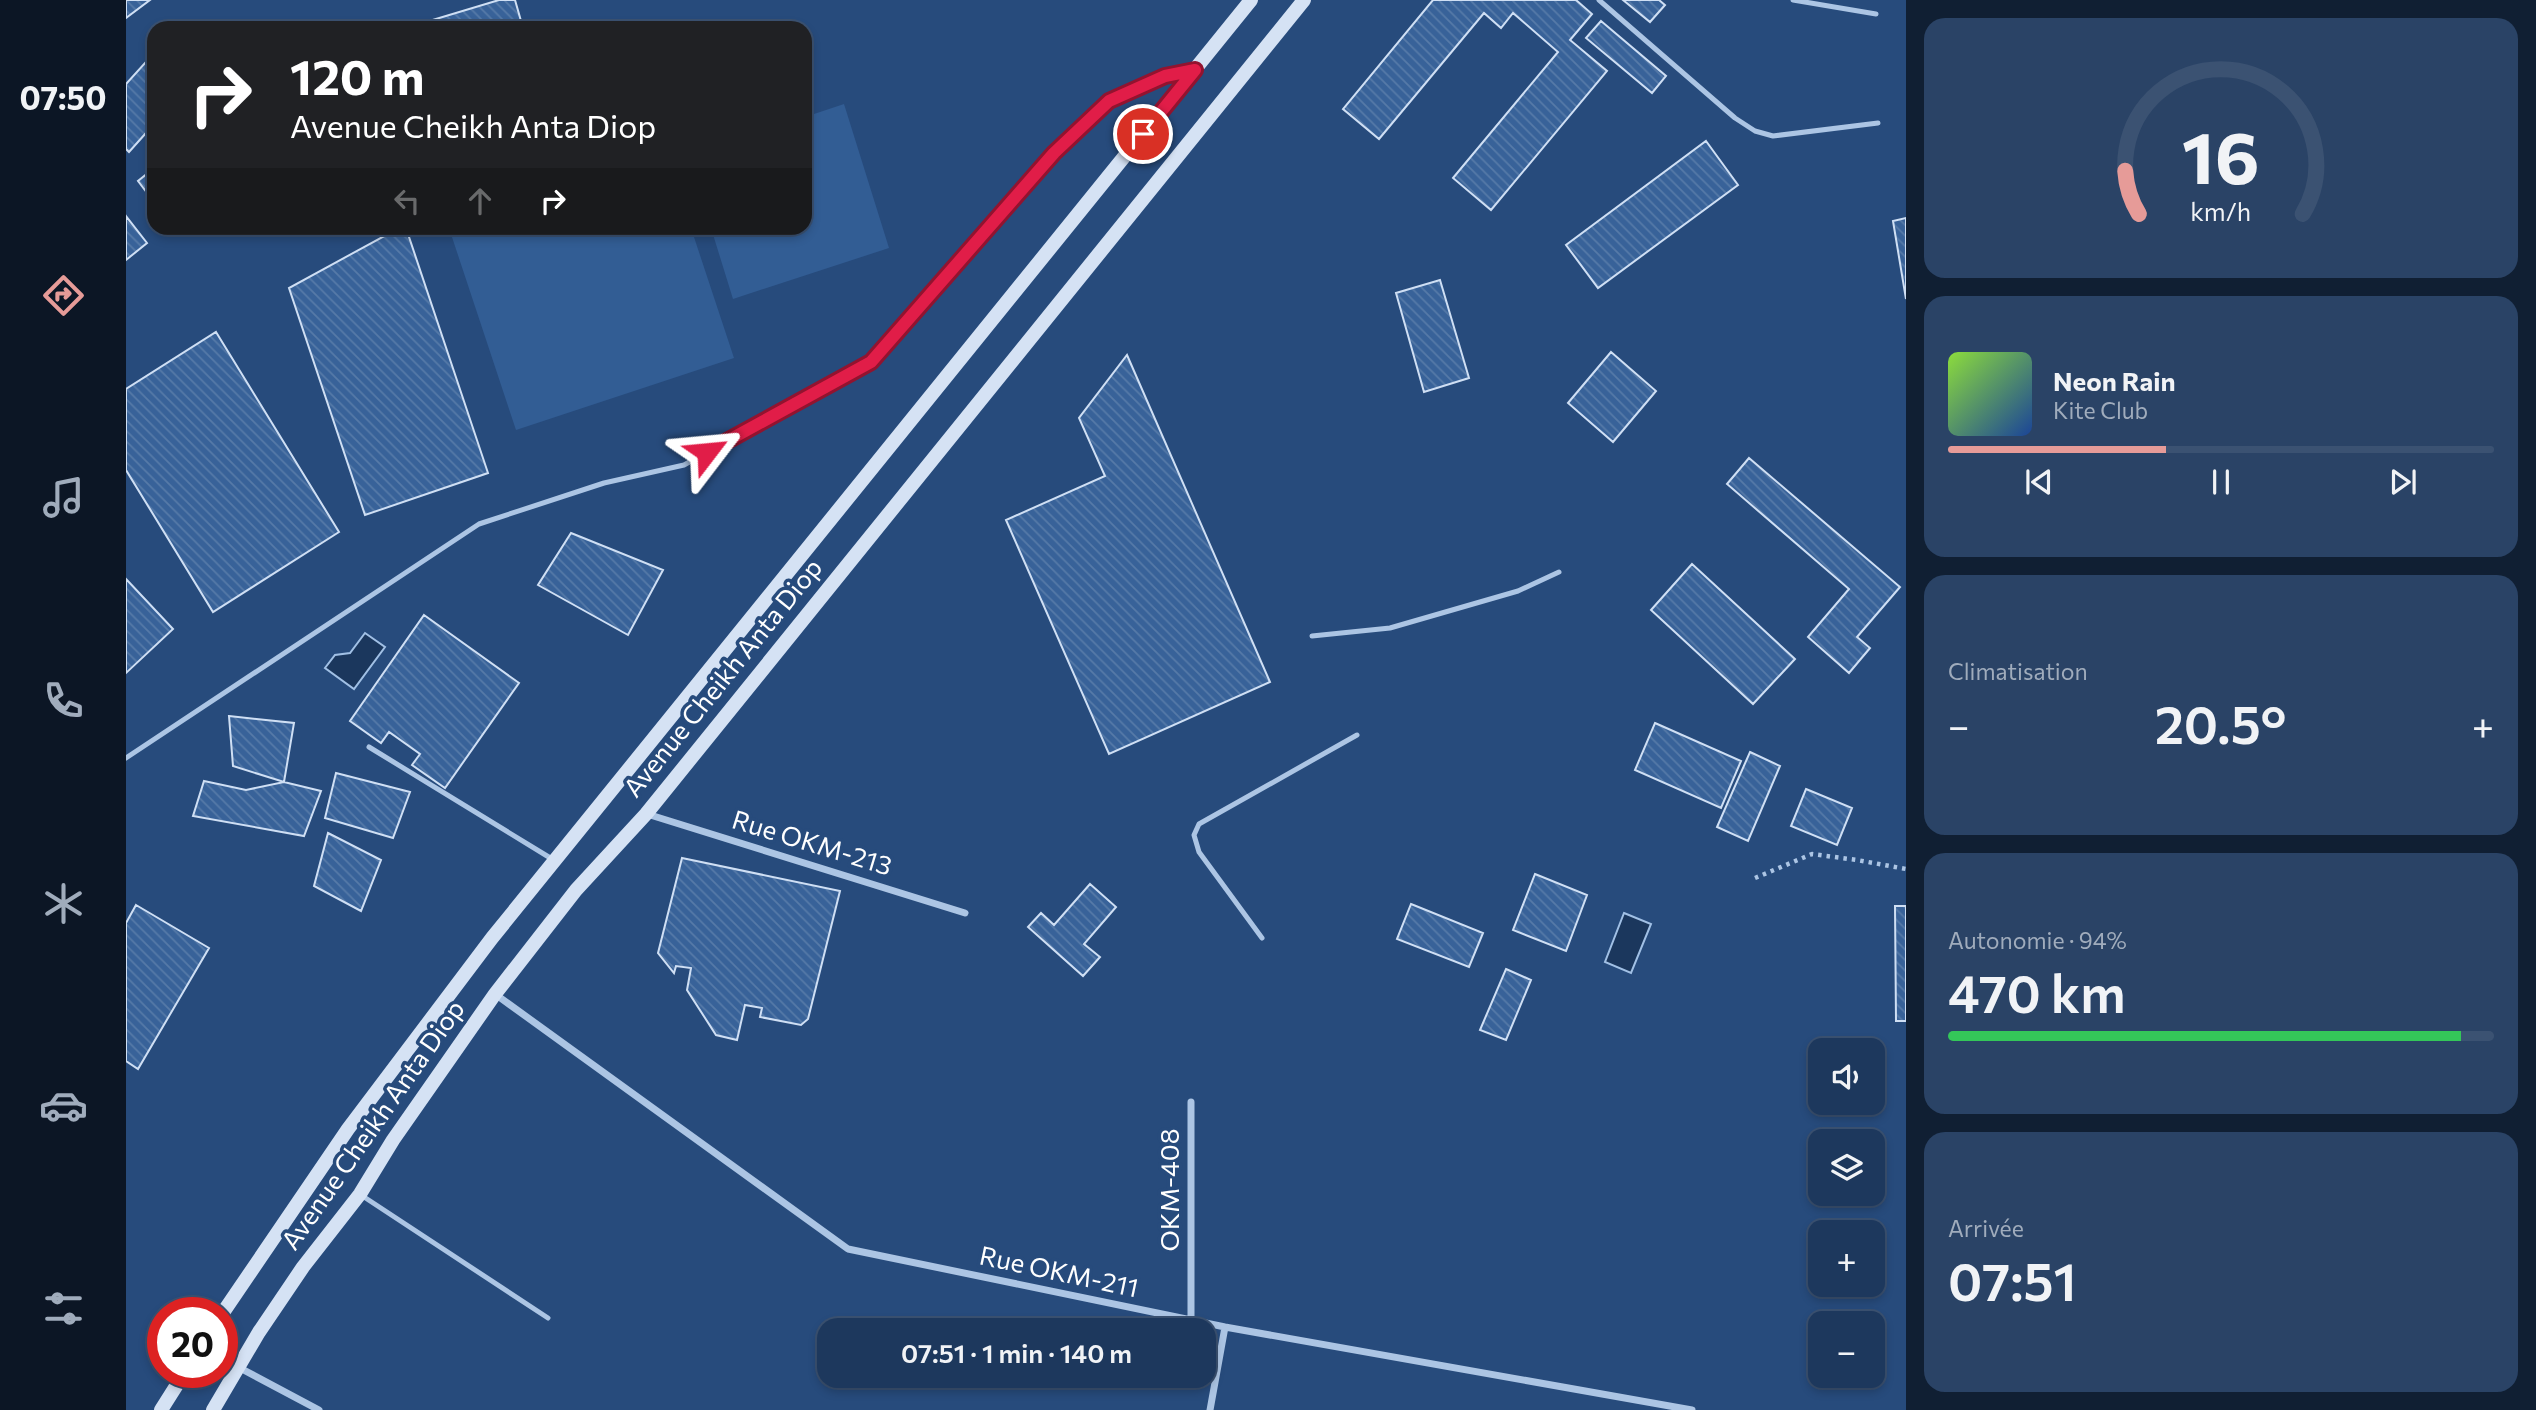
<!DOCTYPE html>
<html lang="fr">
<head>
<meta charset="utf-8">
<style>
  body { margin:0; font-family:Commissioner,sans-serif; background:#2a4366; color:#f1f3f6; height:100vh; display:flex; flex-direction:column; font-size:26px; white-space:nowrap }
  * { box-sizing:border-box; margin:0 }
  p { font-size:23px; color:#a0acbc }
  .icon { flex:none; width:38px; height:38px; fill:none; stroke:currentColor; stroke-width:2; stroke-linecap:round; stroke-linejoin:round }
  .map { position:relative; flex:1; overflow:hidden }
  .side { display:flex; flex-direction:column; gap:18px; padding:18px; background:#101f33; width:630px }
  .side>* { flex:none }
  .top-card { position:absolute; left:21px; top:21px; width:665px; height:214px; border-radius:21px; box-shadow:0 4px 10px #0003,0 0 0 2px #3b5272; background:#202124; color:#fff; overflow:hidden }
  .buttons { position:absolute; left:1682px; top:1038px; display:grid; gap:14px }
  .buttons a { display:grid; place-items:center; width:77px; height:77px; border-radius:14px; background:#1d385d; box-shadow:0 4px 10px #0003,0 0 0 2px #3b5272; font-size:35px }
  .speed { position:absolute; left:21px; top:1297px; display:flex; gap:14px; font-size:35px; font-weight:700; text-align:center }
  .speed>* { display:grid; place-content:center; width:91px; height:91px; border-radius:50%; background:#1d385d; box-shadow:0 4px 10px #0003,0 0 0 2px #3b5272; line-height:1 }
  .speed .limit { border:10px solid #d22; background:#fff; color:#111 }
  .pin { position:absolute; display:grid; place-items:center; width:60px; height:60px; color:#fff; margin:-30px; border:4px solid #fff; border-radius:50%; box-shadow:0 2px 7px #0007 }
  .me { position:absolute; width:77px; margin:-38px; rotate:61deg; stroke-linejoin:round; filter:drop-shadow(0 0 5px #0008) }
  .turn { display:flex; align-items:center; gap:24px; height:147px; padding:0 28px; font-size:32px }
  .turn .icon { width:91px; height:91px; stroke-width:2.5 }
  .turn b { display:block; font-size:49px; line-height:60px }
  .lanes { display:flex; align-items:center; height:66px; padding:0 28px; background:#0003; justify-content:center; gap:35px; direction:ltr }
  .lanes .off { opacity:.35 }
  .big { font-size:52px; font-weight:600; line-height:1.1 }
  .side .tile { flex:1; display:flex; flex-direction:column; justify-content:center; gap:10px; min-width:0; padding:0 24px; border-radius:21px; background:#2a4366 }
  .side .dial { align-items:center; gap:0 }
  .dial svg { height:182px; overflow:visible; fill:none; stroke:#3b5272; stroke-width:7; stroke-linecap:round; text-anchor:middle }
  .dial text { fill:#f1f3f6; stroke:none }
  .song { display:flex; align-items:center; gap:21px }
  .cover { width:84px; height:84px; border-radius:10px; background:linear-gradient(135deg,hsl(90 70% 55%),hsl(220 70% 35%)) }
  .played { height:7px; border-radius:4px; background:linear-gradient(90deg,#e69b98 40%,#3b5272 40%) }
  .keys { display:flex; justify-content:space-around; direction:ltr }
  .heat { display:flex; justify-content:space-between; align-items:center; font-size:38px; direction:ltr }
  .charge { height:10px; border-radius:5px; background:linear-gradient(90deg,#34c759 94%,#3b5272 0) }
  .trip { position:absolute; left:691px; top:1318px; width:399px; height:70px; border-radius:21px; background:#1d385d; box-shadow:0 4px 10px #0003,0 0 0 2px #3b5272; font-weight:600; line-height:70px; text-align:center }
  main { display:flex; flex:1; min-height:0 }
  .dock { display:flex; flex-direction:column; width:126px; justify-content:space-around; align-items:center; background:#0c1625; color:#a0acbc }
  .dock .icon { width:49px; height:49px }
  .dock .current { color:#e69b98 }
  .dock b { font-size:32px; color:#f1f3f6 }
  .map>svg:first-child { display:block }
</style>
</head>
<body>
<main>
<nav class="dock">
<b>07:50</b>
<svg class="icon current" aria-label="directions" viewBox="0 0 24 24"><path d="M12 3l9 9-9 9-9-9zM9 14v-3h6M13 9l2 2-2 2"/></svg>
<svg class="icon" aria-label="music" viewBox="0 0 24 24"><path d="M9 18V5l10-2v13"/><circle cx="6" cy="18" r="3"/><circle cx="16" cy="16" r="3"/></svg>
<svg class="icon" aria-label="phone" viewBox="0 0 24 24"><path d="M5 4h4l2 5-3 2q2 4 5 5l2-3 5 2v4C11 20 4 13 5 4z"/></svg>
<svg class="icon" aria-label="climate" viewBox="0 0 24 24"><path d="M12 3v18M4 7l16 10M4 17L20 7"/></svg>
<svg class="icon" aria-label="car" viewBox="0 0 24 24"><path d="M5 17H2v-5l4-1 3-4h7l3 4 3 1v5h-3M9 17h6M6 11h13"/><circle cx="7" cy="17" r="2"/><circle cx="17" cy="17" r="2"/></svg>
<svg class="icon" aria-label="filters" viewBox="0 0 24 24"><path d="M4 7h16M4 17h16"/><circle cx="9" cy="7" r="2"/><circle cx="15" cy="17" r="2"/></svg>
</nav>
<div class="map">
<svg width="1780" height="1410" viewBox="0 0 1780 1410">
  <defs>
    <pattern id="building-back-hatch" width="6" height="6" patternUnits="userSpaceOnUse" patternTransform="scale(1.75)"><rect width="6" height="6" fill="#386299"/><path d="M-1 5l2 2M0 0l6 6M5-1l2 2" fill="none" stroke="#567aa8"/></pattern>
  </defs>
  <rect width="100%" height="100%" fill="#274b7c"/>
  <path fill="#325d94" d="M718,104L763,248L607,299L585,228H679V117Z
    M323,228H565L608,358L390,430Z"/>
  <path fill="#1b375d" stroke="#a1c0e5" stroke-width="2" d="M239,633L259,647L228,689L199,668L209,655L224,653Z
    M1498,913L1525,924L1505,973L1479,962Z"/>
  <path fill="url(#building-back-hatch)" stroke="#cfdff4" stroke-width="2" d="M0,0H24L0,18Z
    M373,0H389L397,28H280Z
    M1307,0H1450L1466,14L1444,40L1481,71L1365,210L1327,178L1432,52L1387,13L1375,28L1358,13L1253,139L1217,109Z
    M1497,0H1533L1539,5L1524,22Z
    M1475,21L1540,76L1526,93L1460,38Z
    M28,53V124L3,152L0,149V84Z
    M1580,141L1612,185L1472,288L1440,245Z
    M28,168V202L12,181Z
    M0,216L21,243L0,260Z
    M1780,218V299L1767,221Z
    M273,228H280L362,473L239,515L163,288Z
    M1314,280L1343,378L1298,392L1270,293Z
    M90,332L213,532L87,612L0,470V389Z
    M1485,352L1530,391L1487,442L1442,403Z
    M1001,355L1144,682L983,754L880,520L979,476L953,418Z
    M1623,458L1774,587L1731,637L1744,648L1723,673L1682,637L1723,589L1601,484Z
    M445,533L537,570L502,635L412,585Z
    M1566,564L1669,659L1627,704L1525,610Z
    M0,579L47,629L0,673Z
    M298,615L393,683L319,788L286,765L294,754L263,732L255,743L224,721Z
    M103,716L168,723L158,782L107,766Z
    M1529,723L1615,761L1595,808L1509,770Z
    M1624,752L1654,766L1622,841L1591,827Z
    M210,773L284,792L267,838L199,818Z
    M78,781L120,790L158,782L195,791L178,836L67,816Z
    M1680,789L1726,808L1711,845L1665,826Z
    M202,833L255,860L235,911L188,886Z
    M556,858L714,891L682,1019L675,1025L634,1017L636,1008L619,1005L611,1040L590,1035L561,990L565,968L550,966L548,973L532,953Z
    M1409,874L1461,895L1440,951L1387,930Z
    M964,884L990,907L958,944L974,957L957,976L902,927L915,913L928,925Z
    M1285,904L1357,933L1343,967L1271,939Z
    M10,905L83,948L12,1069L0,1061V923Z
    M1769,906H1780V1021H1770Z
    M1380,969L1405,980L1380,1040L1354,1030Z"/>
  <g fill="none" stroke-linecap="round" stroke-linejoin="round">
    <path stroke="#acc5e4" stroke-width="4.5" stroke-dasharray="3.5 5" stroke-linecap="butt" d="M1629,878L1686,854L1731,860L1780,869"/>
    <path stroke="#acc5e4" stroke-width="5" d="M1473,0L1609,118L1629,131L1647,136L1752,123
      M1667,0L1750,14
      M1186,636L1264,628L1392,591L1433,572
      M243,747L426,859
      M0,758L353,524L478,483L558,465L745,362L928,153L983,101L1039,76L1062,72
      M1136,938L1073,852L1068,835L1073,824L1231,735
      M235,1195L422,1318"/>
    <path stroke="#acc5e4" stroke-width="7" d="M521,814L839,913
      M369,994L722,1249L1099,1327L1566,1410
      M1065,1102V1321
      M112,1367L193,1410
      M1084,1410L1099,1327"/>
    <path stroke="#d5e2f4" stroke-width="14" d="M96,1314L222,1129L366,938L1125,0
      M35,1410L59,1372
      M87,1410L133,1332L177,1267L234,1194L267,1140L369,994L450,890L520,814L1178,0"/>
  </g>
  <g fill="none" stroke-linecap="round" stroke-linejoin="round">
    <g stroke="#92132f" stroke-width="18">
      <path id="route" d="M581,452L745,362L928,153L983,101L1039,76L1069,70L1017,134"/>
    </g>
    <use href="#route" stroke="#e11d48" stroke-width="12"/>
  </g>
  <g text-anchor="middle" stroke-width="7" stroke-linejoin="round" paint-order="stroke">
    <g font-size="26" fill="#fff" stroke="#274b7c">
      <text transform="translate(597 678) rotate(-51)" y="9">Avenue Cheikh Anta Diop</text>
      <text transform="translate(686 843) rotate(17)" y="9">Rue OKM-213</text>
      <text transform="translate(247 1125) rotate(-55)" y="9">Avenue Cheikh Anta Diop</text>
      <text transform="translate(1044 1190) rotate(-90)" y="9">OKM-408</text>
      <text transform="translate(933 1272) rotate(12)" y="9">Rue OKM-211</text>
    </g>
  </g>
</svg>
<div class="buttons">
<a><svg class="icon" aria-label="sound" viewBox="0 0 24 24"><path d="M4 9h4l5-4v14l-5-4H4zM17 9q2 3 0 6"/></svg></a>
<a><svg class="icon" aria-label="layers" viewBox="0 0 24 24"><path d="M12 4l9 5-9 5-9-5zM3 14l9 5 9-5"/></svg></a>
<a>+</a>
<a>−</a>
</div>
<div class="speed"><div class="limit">20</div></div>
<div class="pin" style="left:1017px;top:134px;background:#d93025"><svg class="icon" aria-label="arrive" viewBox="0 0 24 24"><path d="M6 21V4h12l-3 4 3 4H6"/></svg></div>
<svg class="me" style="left:581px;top:452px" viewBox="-20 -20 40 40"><path d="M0-17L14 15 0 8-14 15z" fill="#e11d48" stroke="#fff" stroke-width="4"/></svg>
<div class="trip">07:51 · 1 min · 140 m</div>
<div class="top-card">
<div class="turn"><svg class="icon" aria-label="right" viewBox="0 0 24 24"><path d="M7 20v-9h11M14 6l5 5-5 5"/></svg><div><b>120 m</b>Avenue Cheikh Anta Diop</div></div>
<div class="lanes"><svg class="icon off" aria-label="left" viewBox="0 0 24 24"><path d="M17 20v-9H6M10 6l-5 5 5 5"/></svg><svg class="icon off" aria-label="ahead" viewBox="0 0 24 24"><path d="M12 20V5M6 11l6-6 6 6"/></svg><svg class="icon" aria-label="right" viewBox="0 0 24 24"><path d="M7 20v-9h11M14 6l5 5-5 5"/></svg></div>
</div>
</div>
<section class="side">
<div class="tile dial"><svg viewBox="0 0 100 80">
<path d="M14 69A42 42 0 1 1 86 69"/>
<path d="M14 69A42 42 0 0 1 8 50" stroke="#e69b98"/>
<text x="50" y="56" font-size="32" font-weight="700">16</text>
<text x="50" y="72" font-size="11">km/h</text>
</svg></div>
<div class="tile">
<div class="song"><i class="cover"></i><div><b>Neon Rain</b><p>Kite Club</p></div></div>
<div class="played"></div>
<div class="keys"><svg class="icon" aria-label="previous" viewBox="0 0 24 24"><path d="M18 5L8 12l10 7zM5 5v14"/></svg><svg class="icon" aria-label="pause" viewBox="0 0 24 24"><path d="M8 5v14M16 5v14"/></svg><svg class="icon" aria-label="next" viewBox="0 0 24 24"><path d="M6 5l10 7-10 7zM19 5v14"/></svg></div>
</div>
<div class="tile"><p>Climatisation</p>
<div class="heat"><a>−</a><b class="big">20.5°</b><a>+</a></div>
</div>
<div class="tile"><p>Autonomie · 94%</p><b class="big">470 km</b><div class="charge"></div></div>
<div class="tile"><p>Arrivée</p><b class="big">07:51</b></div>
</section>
</main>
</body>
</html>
